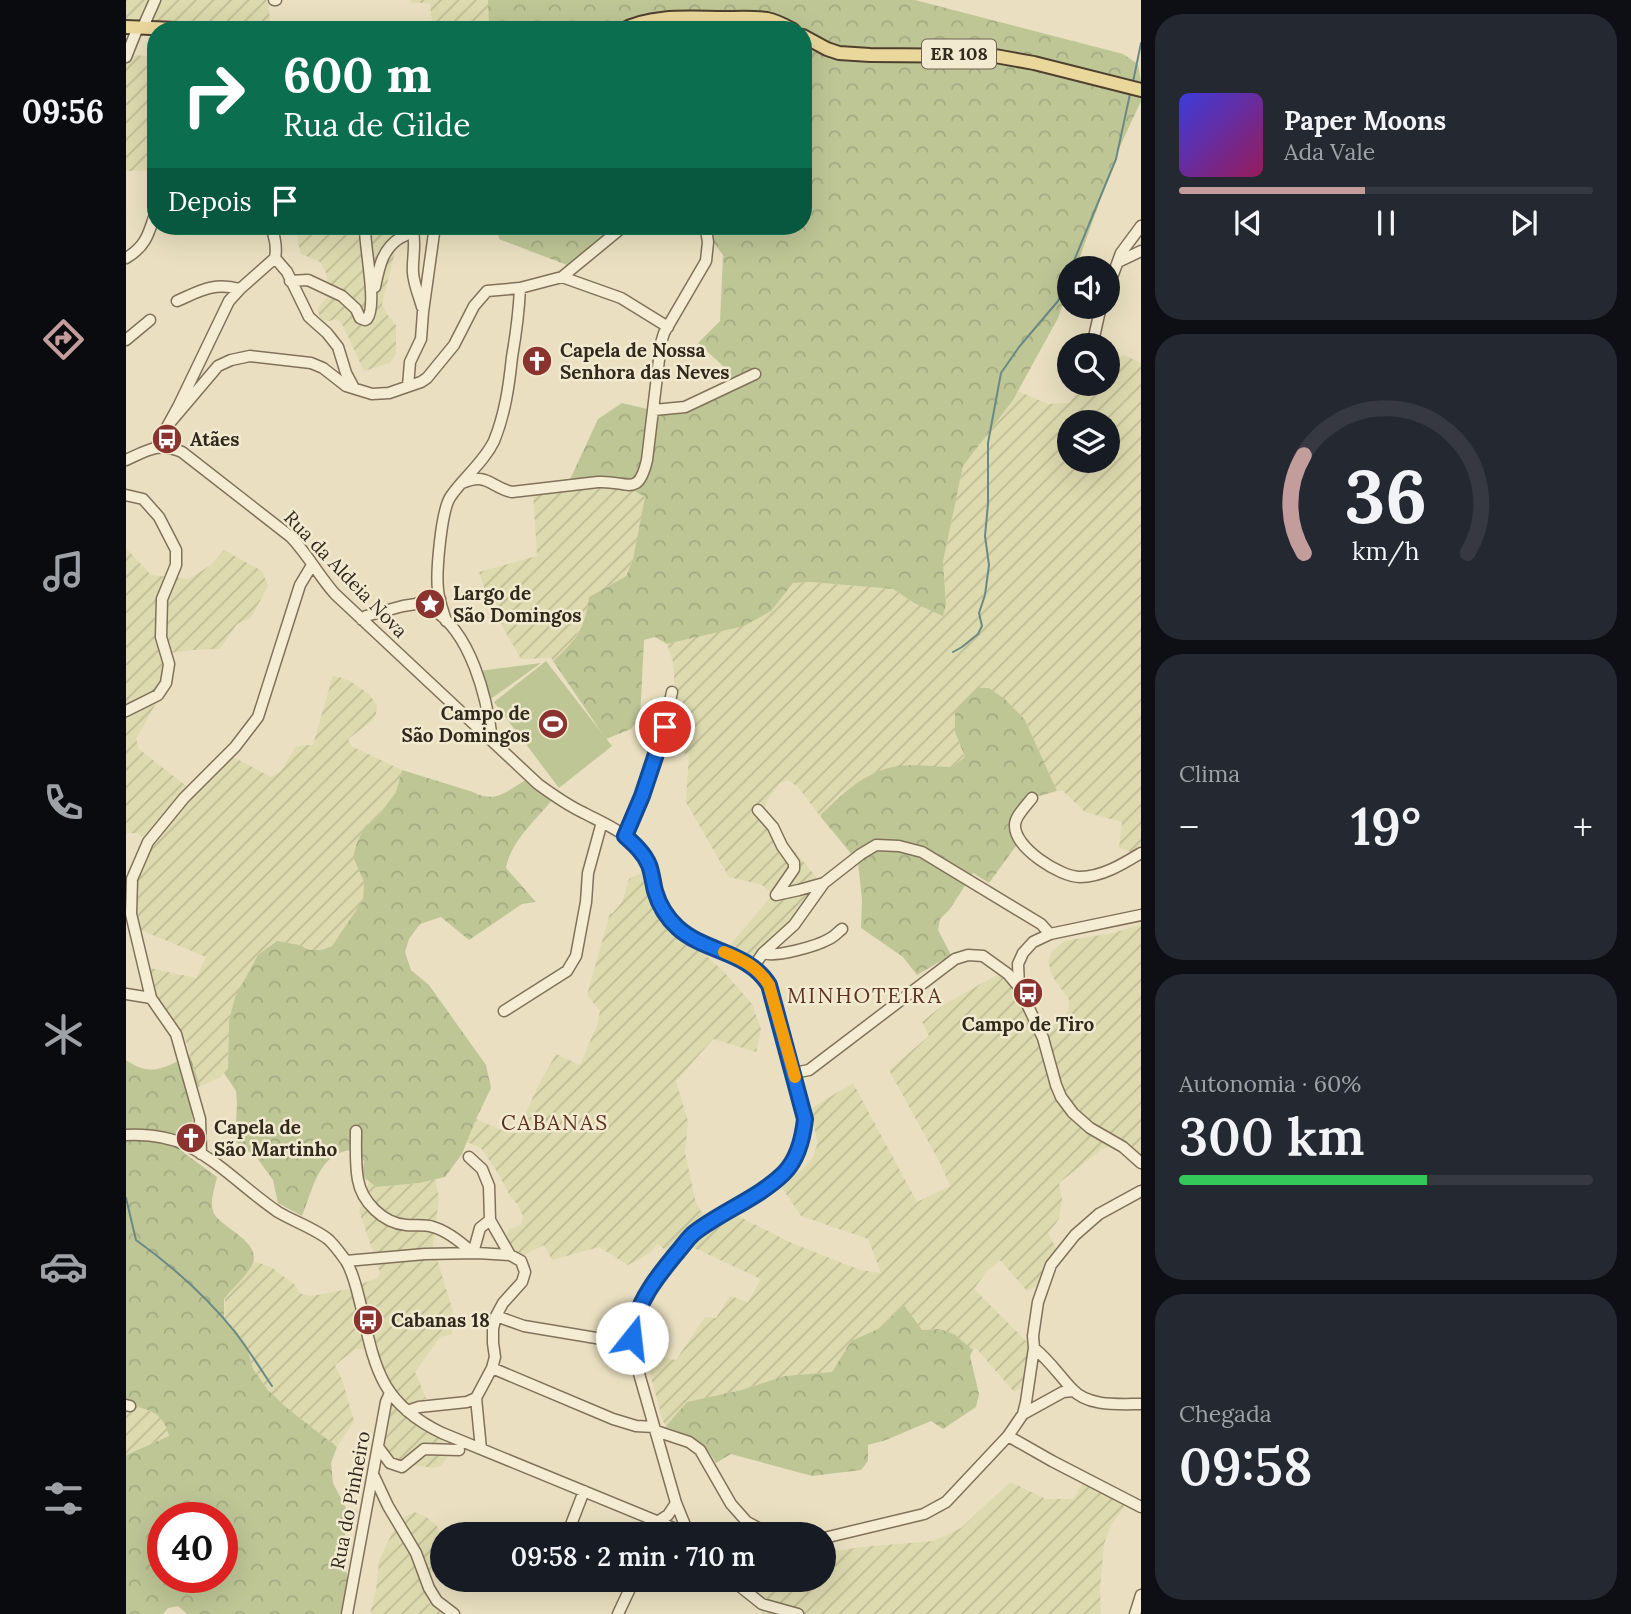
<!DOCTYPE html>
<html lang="pt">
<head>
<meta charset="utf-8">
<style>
  body { margin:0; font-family:Lora,serif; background:#242831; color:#f1f3f6; height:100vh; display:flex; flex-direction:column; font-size:26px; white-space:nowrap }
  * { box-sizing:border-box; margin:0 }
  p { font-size:23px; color:#9ea1a6 }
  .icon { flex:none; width:38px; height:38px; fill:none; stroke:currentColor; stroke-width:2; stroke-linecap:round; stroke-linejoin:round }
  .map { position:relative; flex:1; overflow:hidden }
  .drawer { display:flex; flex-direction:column; gap:14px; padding:14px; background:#0d0f14; width:490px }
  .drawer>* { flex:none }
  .hud { position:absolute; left:21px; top:21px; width:665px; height:214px; border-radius:28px; box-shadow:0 7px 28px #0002; background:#0b6e4f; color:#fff; overflow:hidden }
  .buttons { position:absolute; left:931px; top:256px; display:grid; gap:14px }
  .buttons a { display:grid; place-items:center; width:63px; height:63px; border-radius:50%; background:#171b24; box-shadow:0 7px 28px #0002; font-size:35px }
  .speed { position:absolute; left:21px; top:1502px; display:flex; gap:14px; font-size:35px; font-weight:700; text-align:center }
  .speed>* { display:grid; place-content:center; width:91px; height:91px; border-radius:50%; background:#171b24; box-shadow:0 7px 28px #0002; line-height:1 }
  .speed .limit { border:10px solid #d22; background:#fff; color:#111 }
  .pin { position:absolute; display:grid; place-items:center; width:60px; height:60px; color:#fff; margin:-30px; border:4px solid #fff; border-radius:50%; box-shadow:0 2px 7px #0007 }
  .me { position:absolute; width:77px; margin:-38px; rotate:16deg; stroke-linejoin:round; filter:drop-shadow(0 0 5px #0008) }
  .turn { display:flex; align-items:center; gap:24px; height:147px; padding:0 21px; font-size:32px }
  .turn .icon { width:91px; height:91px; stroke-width:2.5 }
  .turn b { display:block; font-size:49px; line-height:60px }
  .then { display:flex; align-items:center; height:66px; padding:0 21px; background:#0003; gap:14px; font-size:26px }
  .big { font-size:52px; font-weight:600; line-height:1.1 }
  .drawer .widget { flex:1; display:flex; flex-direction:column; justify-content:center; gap:10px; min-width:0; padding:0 24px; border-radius:28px; background:#242831 }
  .drawer .dial { align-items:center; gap:0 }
  .dial svg { height:182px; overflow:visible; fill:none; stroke:#363941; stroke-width:7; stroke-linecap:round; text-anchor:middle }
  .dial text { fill:#f1f3f6; stroke:none }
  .song { display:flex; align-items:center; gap:21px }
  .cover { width:84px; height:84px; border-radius:10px; background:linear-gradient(135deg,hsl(240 70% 55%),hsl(330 70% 35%)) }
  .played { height:7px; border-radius:4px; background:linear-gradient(90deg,#c39d9c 45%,#363941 45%) }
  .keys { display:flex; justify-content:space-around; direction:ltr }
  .heat { display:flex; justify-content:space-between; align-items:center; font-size:38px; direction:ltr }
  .charge { height:10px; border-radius:5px; background:linear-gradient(90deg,#34c759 60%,#363941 0) }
  .trip { position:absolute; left:304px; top:1522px; width:406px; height:70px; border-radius:35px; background:#171b24; box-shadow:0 7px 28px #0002; font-weight:600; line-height:70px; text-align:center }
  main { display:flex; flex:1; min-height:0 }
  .tabs { display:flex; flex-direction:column; width:126px; justify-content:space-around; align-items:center; background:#090b0e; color:#9ea1a6 }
  .tabs .icon { width:49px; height:49px }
  .tabs .on { color:#c39d9c }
  .tabs b { font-size:32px; color:#f1f3f6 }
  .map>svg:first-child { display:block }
</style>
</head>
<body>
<main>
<nav class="tabs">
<b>09:56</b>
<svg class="icon on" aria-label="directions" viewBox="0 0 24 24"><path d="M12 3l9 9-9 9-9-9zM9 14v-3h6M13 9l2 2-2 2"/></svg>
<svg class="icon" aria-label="music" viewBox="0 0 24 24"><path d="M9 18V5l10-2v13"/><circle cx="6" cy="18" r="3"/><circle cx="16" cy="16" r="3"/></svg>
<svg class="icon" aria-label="phone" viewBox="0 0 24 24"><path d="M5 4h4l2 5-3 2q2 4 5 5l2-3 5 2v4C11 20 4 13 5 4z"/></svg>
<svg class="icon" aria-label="climate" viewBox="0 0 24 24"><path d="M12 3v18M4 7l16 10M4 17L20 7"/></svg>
<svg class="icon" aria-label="car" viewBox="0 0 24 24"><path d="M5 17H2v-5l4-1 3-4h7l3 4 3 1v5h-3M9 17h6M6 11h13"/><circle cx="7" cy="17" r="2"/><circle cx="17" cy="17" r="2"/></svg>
<svg class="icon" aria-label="filters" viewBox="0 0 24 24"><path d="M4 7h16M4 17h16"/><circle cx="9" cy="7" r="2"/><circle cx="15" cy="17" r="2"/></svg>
</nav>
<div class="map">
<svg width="1015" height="1614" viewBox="0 0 1015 1614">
  <defs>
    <pattern id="farmland-furrows" width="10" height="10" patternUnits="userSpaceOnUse" patternTransform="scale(1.75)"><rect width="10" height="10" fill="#dedaaf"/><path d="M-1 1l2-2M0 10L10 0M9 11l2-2" fill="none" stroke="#bfbb96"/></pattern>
    <pattern id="forest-crowns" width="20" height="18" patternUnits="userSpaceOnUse" patternTransform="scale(1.75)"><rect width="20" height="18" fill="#bec696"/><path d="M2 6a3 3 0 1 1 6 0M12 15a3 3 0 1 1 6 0" fill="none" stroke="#a4aa81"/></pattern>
  </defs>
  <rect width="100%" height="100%" fill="#eae0c1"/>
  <path fill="url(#farmland-furrows)" fill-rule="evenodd" d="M0,0H140L142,2L144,20L140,29L0,22Z
    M284,0H362L363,30H307L304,3H285Z
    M11,55L30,58V170L0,171V61L3,58Z
    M171,226H272L273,234L269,252L256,304L260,313L270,325V354L264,363L238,371L216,324L210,319L203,321L195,319L191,309L201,297V275L194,262L175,254L172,243Z
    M998,355L1015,363V850L1008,853L993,848L996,822L959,812L936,790L931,791L899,720L880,700L829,732L839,757L826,767L772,766L743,776L714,794L694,816L672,787L662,780L654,783L642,798L637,813L695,883L669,919L624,957L603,946L647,894L636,885L603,877L560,802L563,754L542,751L549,692L547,662L541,644L568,638L667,583L683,582L767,589L788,603L820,604L817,562L837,466L892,391L922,404L943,403L959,383H982V366ZM943,422H982V460H943Z
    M498,485L519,497L507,559L499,576L463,597L460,618L445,645L427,661L425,658L395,659L364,605L353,572L411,556L407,493L441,486Z
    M0,548L25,575L63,579L85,565L98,550L136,571L142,586L125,618L111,624L94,649L66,650L37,654L36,679L30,703L10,739L13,749L69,793L107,757L145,777L155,771L170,746L187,745L207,675L224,681L243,694L251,705L250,714L246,721L222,739L225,746L276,770L270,792L250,819L239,826L230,845L227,857L238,882L237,900L229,913L206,946L196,950H184L173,945L109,997L103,1021L102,1068L93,1078L74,1086L59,1038L43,1019L28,997L19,967L70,978L80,957L12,929L8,904L10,882L17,863L26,847L12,833H0Z
    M517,872L538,918L552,937L569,945L599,973L626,1004L635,1029L630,1052L587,1039L550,1081L562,1121L559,1153L570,1203L584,1226L586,1229L610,1215L666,1243L734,1270L755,1273L742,1239L675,1216L655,1186L679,1167L686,1158L692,1143L684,1109L727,1083L791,1202L824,1186L814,1163L763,1070L803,1036L796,1022L817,1005L873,974L886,982L910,1030H920L935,1020L942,1011L943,1000L926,976L922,961L926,951L938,941L988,933L1015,924V1159L995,1143L976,1149L933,1183L936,1199L933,1219L922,1233L931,1250L920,1267L911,1286L901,1291L874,1260L860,1272L848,1289L904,1345L897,1387L888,1392L850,1348L847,1350L828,1334L813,1329L796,1330L778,1305L752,1329L725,1341L706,1372L659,1376L615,1390L561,1402L540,1426L537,1421L519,1355L550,1360L579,1317L590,1318L604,1296L622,1302L635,1279L553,1241L542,1253L532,1244L524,1253L502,1265L473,1247L426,1260L418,1245L393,1258L378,1240L383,1229L395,1225L397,1216L392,1205L384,1196L372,1173L355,1148L341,1142L350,1119L380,1132L391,1133L413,1084L430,1054L454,1065L471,1025L474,1011L461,995L484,913L486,914L496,902L503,879Z
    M309,1179L313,1198L307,1246L328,1315L326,1334L314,1337L289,1372L300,1398L284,1408L314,1436L323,1455L315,1466L307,1468L278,1464L264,1459L258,1454L261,1381L250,1350L230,1349L209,1365L217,1382L228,1421L211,1447L161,1408L142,1390L127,1369L120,1344L107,1327L98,1320L99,1300L97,1299L127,1264V1261L145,1267L168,1284L175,1294L186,1296L222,1289L251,1278L254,1272L233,1211L243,1182L250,1187L293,1183Z
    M0,1403L27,1412L36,1418L41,1426L43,1436L0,1455Z
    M958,1481L1000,1504L985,1525L978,1544L974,1589L975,1614H635L642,1600L617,1580H698V1553L735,1547L807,1541L835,1528L884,1482L920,1499H947Z
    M288,1512L299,1516L311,1526L317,1548V1565L313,1569L293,1577L303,1603L319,1614H244L250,1589L253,1560L273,1520Z"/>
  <path fill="url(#forest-crowns)" fill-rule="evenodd" d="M362,0H789L997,54L1012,64L1015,81V101L991,153L950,268H943V286L932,318L887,400L837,466L817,562L820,604L817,616L788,603L767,589L684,582L667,583L645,611L618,626L541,644L529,637L518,640L514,718L505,729L480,739L427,661C451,640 459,628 463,597L500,576L507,559L519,497L498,485L441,486L472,419L496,403L534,412L608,383L598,367L572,343L594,321L597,255L575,226H677V30H363Z
    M371,226H495L446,267L373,239Z
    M852,688H863L880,700L899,720L931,791L902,799L885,824L895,839L863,883L847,873L824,909L814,919L812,930L825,955L791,975L777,957L735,928L736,900L732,862L694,816C715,794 740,771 771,766C786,764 811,767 826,767L839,757L829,732V713L842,697Z
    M276,770L347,792C370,804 380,791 400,780L427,799C410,820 385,841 380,868L410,902L396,904L343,940L315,917L294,924L283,939L279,952L285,970L303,985L360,1065L365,1088L350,1119L336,1154L319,1177L293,1183L250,1187L236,1176L238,1161L228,1150C193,1151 187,1189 176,1216L152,1203L147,1180L131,1158L109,1141L111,1105L110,1091L98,1073L102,1068L103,1021L109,997L132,955L151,941L173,945L184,950H196L206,946L237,900L238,882L227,857L230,845L239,826L250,819L270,792Z
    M64,1055L74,1086L66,1093L67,1138L58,1153L91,1177C89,1188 82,1204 89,1215C97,1228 137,1243 126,1265C121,1275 105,1290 98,1299V1320L107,1327L120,1344L127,1369L142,1390L161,1408L211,1447L205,1463L207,1483L225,1518L212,1554V1566L221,1573V1597L214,1614H61L52,1606L42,1608L37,1614H0V1455L43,1436C37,1410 22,1411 0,1403V1060C24,1078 41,1067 64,1055ZM37,1517H96V1577H37Z
    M778,1305L796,1330L813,1329L828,1334L847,1350L844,1356L853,1394L850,1407L817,1429L805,1421L760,1440L742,1445V1461L735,1470L686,1476L605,1454L590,1463C576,1439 565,1437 540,1427V1426L561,1402L615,1390L659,1376L706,1372L725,1341L752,1329Z"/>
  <path fill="#bec696" d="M420,661L486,746L433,788L368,702Z
    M415,663L362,701L353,671Z"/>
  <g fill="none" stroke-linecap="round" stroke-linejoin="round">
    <path stroke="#6b8984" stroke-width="2" d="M1007,82L1015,43
      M945,268L990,159L1004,94
      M827,652L836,647L852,634L856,626L853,613L859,595L863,565L859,536L862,504V443L875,373L893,347L932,301L943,271
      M0,1198L10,1240C46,1266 81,1297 109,1332C122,1349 134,1368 146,1386"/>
    <g stroke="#81715a" stroke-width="13">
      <path id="minor" d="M148,0H150
        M17,27L29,0
        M0,57L12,27
        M287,232C290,246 286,260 287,273C288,285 293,296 296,307
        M0,258C21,246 23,232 30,211
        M149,258L161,272L183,317L201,333L212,347L220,373L228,388
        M992,262L1015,251
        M436,277L495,298L542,327
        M164,281L182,280L216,296L230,309L234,318L239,320L241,319C252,305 238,246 239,226
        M249,287C253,268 256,249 274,238C281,234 287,233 292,226
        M982,288L995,253L1015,226
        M51,301C74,291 87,282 114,289
        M0,340L24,320
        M968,345V337L975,306
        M282,386L284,362L295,339L297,312L309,226
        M528,410L559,407L629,374
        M42,425L92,366L105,360L124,356L185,363L197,368L220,386L246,394L263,393L295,382L301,378L328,345L348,306L361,291L394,288L436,277L498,226
        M30,447L52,407L103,301L114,289L149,258C151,248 149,235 144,226
        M0,460C22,450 33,442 56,452L165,537C182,555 193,576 209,594L412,784C427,795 441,805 458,813C479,824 500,832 515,852C524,865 525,878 529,893C534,907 542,919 553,929C581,953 622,951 643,985L679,1119L677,1138L660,1171L644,1184L566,1234L544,1261L525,1288L515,1306L507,1329L508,1356L550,1503L563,1535
        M336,483C363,472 363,487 386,492L472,482C501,480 512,499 521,460L535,343L538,333L580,261L582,242L580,230L577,226
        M0,495L17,499L33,517L50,550V565L36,599L35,637L43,664L40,683L32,695L0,711
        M290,604C295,605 301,606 306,609C345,632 361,698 366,739
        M236,620L240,616L277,606L290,604L307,596L314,599
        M320,621C317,610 313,601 312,590C310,573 315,509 325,496C338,477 358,462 368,441C379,414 383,386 386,357C390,334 393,311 394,288
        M906,798C901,805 888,817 889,826C889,848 934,877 954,877C976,877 997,864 1015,853
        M632,810L647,827L656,846L668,863V869L650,895L673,890L698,883
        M499,836C519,789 536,742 546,692
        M637,953C649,958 691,946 703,939C708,937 712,932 716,929
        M628,966L637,953L668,925L698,883L735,854L750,845L773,846L796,852L915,924L924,934
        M893,986L892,964L897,953L907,942L924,934L1015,915
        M0,994L25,998
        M378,1011L441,971L450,956L460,902L462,873L476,822
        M668,1073L683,1070L829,959L842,955L857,956L882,974L893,987L917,1038L930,1085L935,1097L947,1113L964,1128L997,1147L1015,1163
        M230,1131C230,1147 229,1164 232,1180C236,1202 257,1223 280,1225C289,1226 298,1224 307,1227C322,1231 336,1243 347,1253
        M0,1135C21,1134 42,1136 62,1146C95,1163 121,1191 152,1212C167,1221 190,1229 203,1240C209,1246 215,1254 220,1261C228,1274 231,1291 235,1306C249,1368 254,1403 316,1433L562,1534
        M75,1154L74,1119L50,1034L25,998L5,914L6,879L22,842L58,798L109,747L132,717L174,585L186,565
        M343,1157L356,1169L363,1186L364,1220L384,1255
        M347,1253L354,1228L364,1220
        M220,1261L299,1254L351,1253L384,1255L395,1261L399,1272L396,1282L377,1303L370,1316L367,1329V1343L369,1357L366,1368L350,1398L341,1402L293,1407L281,1411
        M370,1316L398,1326L482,1340L506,1338
        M908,1348C923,1360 933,1375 946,1389C962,1407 993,1404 1015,1404
        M366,1368L487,1419L510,1426L528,1427
        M350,1398L355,1449
        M0,1405L4,1406
        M897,1414L937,1392L948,1391
        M530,1431L563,1442L574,1450L605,1504L621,1522L645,1535
        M882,1436L926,1461L1015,1507
        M252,1447L264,1463L276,1467L298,1449L333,1450
        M247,1474L262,1506L290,1553L303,1588L311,1601L328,1614
        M441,1535L458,1491
        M528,1535L533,1521L542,1515L550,1503
        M698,1538L798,1514L820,1502L882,1436L897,1414L900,1402L908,1348L907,1336L912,1302L925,1265L949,1235L973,1214L1015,1191
        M606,1580L636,1604L672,1614
        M221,1614L260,1402L264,1393
        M492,1614L508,1580
        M1009,1614L1015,1595"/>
    </g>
    <g stroke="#4f402e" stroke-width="16">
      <path id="major" d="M0,27L75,30
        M496,30C526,14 565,18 598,18C612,18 627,17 641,19C651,21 658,25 667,30
        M677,36L701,49L713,53L744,55L869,56L908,63L1015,90"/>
    </g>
    <use href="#minor" stroke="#f5edd3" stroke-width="10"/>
    <use href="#major" stroke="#ead79b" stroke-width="12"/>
  </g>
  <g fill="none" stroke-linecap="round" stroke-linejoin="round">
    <g stroke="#114b97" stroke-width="18">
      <path id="route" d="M506,1338C508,1304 533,1274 554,1249C559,1243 563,1237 568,1233C596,1211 633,1198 658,1173C672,1159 677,1137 679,1119L643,985C622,951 580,953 552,928C541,918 533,905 529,891C527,883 526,873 523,865C518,853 508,844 499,836L516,796L539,727"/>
    </g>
    <use href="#route" stroke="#1a73e8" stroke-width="12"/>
    <path stroke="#f59e0b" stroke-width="12" d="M598,952C617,960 632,967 643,985L669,1077"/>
  </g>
  <defs>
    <g id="church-disc" transform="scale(1.575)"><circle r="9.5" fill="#8b342f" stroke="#f2ead0"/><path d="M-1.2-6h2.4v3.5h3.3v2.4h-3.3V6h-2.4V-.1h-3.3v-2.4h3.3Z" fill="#fff"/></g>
    <g id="bus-disc" transform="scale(1.575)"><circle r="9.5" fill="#8b342f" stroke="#f2ead0"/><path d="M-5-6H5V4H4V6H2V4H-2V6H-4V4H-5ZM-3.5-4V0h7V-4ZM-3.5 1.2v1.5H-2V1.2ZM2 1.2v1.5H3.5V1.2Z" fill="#fff"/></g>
    <g id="sight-disc" transform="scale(1.575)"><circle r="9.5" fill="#8b342f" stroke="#f2ead0"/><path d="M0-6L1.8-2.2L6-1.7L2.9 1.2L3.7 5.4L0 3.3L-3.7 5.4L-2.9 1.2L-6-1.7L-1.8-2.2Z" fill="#fff"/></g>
    <g id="stadium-disc" transform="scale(1.575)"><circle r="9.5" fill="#8b342f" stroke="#f2ead0"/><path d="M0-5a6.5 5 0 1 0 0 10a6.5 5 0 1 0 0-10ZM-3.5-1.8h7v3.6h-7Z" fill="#fff"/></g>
  </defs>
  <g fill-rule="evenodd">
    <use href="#church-disc" x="411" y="361"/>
    <use href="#bus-disc" x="41" y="439"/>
    <use href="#sight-disc" x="304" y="604"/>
    <use href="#stadium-disc" x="427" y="724"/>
    <use href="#bus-disc" x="902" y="993"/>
    <use href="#church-disc" x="65" y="1138"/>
    <use href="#bus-disc" x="242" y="1320"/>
  </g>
  <g text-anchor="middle" stroke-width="5" stroke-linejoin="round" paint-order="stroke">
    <rect fill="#f2ead0" stroke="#6c6353" stroke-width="2" x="796" y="39.5" width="74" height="29" rx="5"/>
    <g font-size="18" font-weight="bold" fill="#32291d">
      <text x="833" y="60">ER 108</text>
    </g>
    <g font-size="19" font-weight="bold" fill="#32291d" stroke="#f2ead0" text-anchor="start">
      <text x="434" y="357">Capela de Nossa<tspan x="434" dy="22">Senhora das Neves</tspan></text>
      <text x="64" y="446">Atães</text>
      <text x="327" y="600">Largo de<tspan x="327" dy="22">São Domingos</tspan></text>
      <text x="404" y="720" text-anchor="end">Campo de<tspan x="404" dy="22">São Domingos</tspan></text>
      <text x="902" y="1031" text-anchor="middle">Campo de Tiro</text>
      <text x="88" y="1134">Capela de<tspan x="88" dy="22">São Martinho</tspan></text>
      <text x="265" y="1327">Cabanas 18</text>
    </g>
    <g font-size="19" fill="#32291d" stroke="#f2ead0">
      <text transform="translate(220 574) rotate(46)" y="7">Rua da Aldeia Nova</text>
      <text transform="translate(224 1500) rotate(-79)" y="7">Rua do Pinheiro</text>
    </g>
    <g font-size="21" letter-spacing="2" fill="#5b3020" stroke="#f2ead0">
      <text x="739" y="1003">MINHOTEIRA</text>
      <text x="429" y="1130">CABANAS</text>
    </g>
  </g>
</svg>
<div class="buttons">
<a><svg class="icon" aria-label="sound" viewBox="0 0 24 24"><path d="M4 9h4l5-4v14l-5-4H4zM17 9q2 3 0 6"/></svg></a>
<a><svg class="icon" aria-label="search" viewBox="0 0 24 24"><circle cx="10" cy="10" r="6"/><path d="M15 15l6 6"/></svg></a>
<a><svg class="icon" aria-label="layers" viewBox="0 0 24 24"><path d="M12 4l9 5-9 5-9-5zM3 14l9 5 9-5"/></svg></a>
</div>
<div class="speed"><div class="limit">40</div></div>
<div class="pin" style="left:539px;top:727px;background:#d93025"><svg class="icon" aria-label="arrive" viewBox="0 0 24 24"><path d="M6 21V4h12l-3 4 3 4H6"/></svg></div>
<svg class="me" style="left:506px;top:1338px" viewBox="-20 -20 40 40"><circle r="19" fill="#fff"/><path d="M0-13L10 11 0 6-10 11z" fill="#1a73e8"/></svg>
<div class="trip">09:58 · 2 min · 710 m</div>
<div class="hud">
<div class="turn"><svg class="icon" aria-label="right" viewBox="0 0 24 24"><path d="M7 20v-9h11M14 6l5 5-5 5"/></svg><div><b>600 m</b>Rua de Gilde</div></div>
<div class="then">Depois<svg class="icon" aria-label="arrive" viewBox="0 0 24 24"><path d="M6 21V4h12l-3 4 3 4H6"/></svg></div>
</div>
</div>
<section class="drawer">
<div class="widget">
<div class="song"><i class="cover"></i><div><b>Paper Moons</b><p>Ada Vale</p></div></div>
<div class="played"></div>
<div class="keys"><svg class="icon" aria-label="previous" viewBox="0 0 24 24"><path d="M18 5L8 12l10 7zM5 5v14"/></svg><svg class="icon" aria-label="pause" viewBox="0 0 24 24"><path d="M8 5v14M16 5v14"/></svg><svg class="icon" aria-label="next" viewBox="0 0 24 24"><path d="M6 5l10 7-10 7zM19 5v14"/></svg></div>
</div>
<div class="widget dial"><svg viewBox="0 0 100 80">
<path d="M14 69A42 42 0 1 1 86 69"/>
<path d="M14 69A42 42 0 0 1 14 26" stroke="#c39d9c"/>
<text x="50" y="56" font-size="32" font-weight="700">36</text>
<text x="50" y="72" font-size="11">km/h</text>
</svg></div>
<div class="widget"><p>Clima</p>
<div class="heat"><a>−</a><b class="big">19°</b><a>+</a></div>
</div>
<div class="widget"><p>Autonomia · 60%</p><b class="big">300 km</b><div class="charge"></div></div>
<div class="widget"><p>Chegada</p><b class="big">09:58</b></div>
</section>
</main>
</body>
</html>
